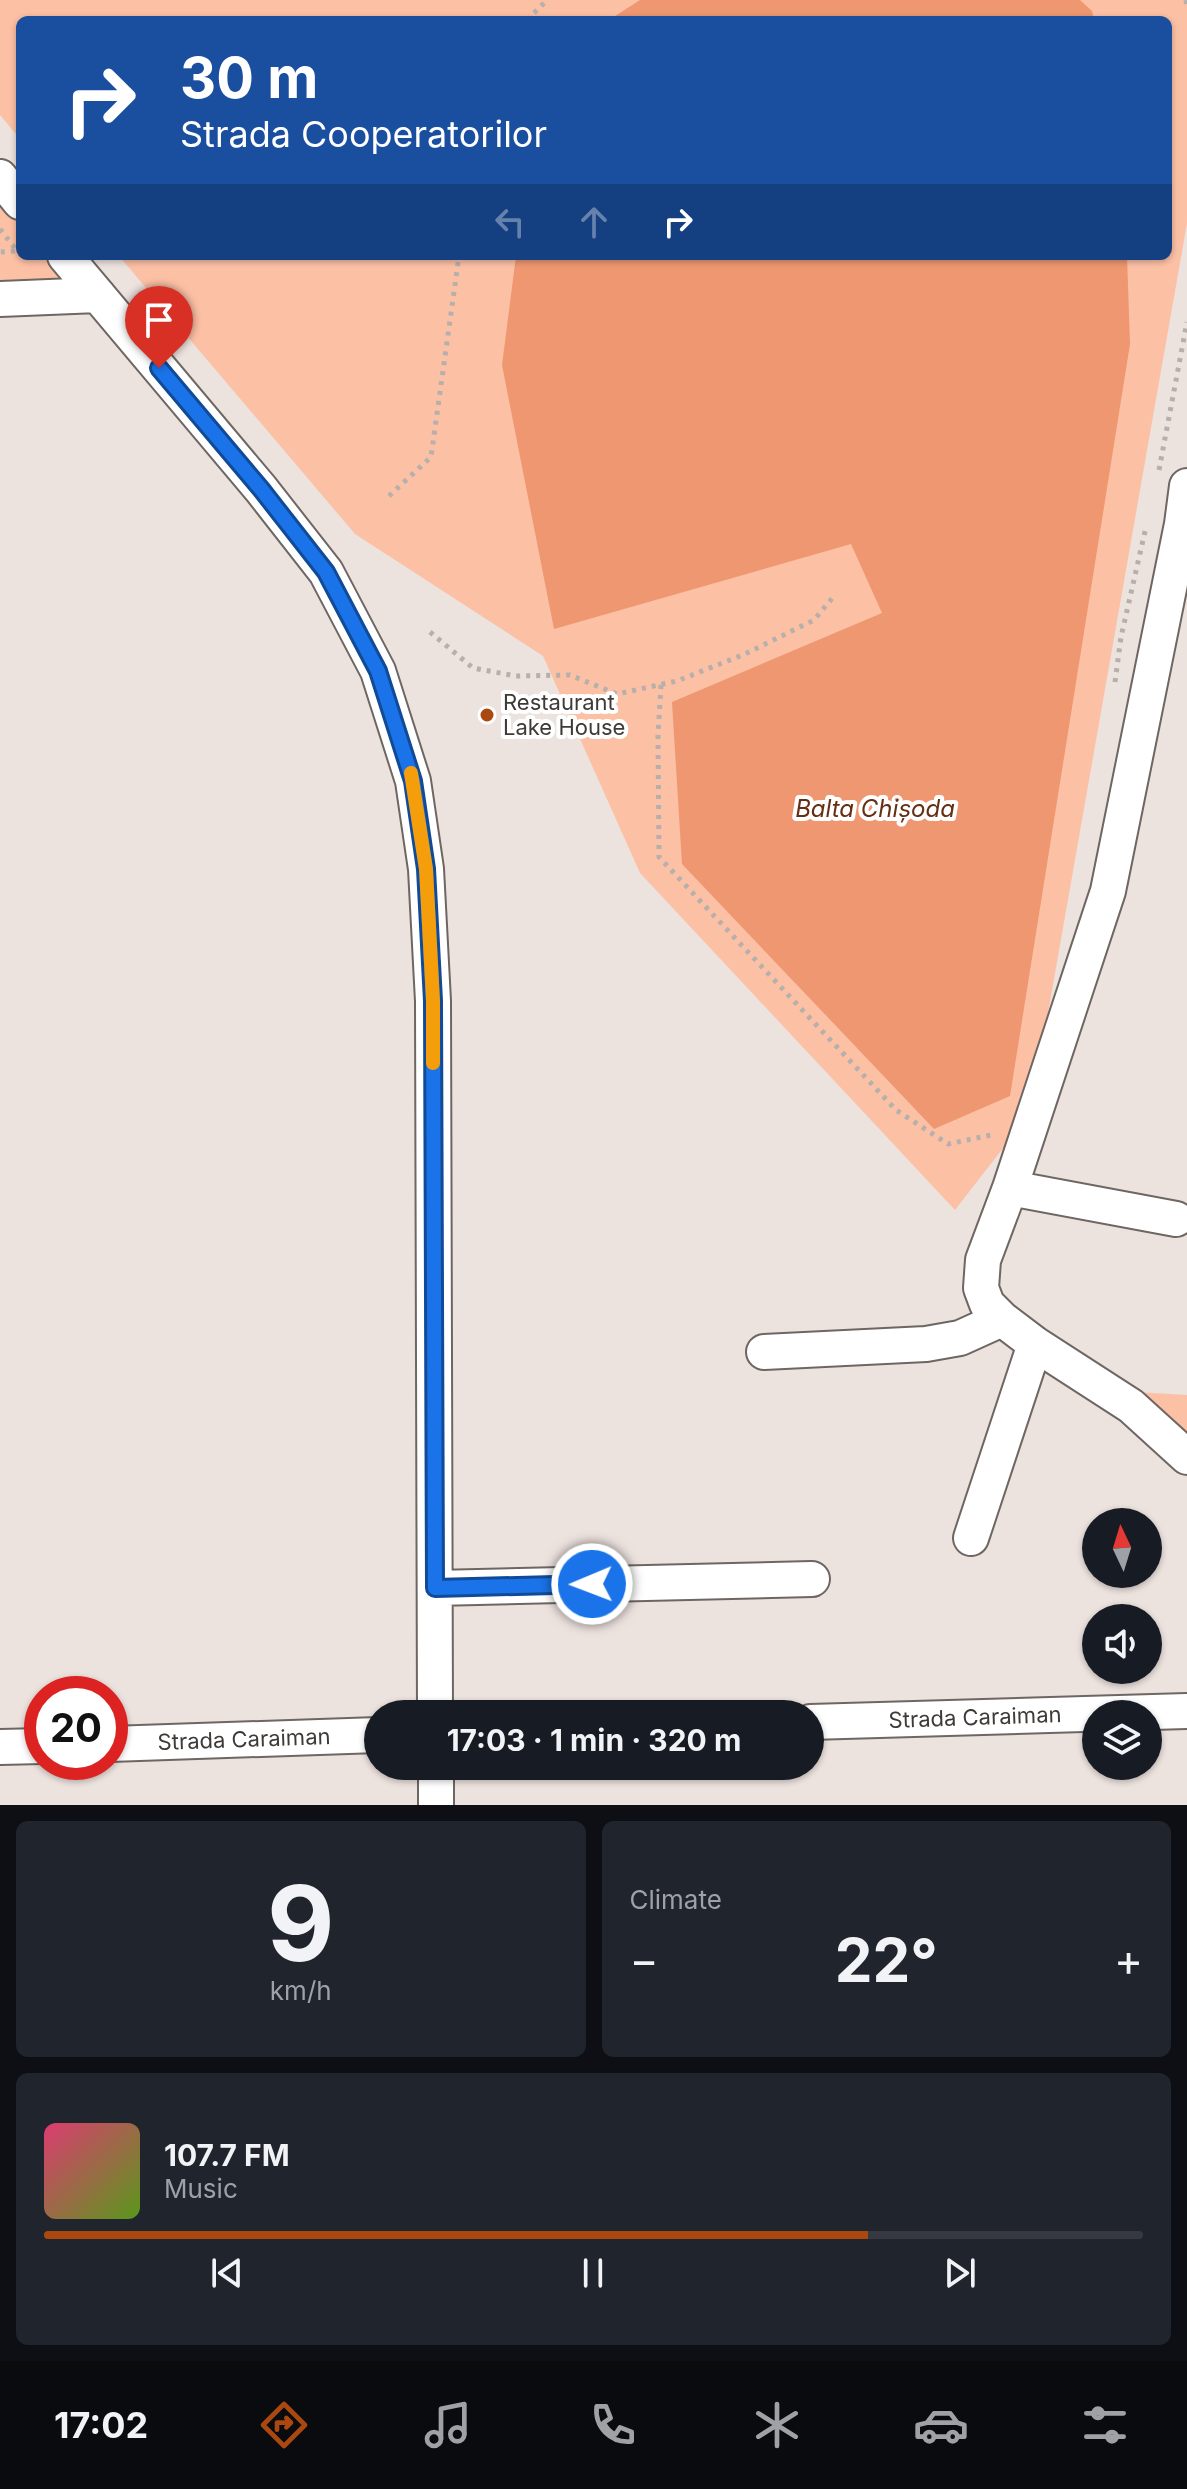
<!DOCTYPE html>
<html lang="en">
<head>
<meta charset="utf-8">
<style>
  body { margin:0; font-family:Inter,sans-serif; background:#20242c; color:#f1f3f6; height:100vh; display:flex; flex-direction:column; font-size:30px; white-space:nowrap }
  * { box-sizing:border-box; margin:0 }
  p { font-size:26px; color:#9ea1a6 }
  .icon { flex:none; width:44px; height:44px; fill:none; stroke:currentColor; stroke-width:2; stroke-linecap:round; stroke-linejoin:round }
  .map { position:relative; height:1805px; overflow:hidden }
  .drawer { display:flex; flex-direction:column; gap:16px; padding:16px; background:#0d0f14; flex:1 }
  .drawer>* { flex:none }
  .guide { position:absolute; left:16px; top:16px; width:1156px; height:244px; border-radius:12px; box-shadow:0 2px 6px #0004; background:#1a4fa0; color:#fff; overflow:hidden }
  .needle { width:52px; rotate:356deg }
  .fabs { position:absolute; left:1082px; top:1508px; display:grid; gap:16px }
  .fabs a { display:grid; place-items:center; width:80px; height:80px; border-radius:50%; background:#171b24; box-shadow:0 2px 6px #0004; font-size:40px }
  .speed { position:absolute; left:24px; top:1676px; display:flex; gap:16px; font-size:40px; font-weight:700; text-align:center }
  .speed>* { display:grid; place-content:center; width:104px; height:104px; border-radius:50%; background:#171b24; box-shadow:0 2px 6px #0004; line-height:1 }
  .speed .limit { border:12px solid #d22; background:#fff; color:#111 }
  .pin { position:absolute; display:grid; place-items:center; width:68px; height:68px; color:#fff; margin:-82px -34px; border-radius:50% 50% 50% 0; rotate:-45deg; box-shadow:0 0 8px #0007 }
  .pin .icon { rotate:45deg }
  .me { position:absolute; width:88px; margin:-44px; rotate:269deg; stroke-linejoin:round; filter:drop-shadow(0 0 6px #0008) }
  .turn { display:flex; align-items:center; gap:28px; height:168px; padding:0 32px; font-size:36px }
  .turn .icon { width:104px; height:104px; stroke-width:2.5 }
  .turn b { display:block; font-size:56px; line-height:68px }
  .lanes { display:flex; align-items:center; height:76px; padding:0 32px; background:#0003; justify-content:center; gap:40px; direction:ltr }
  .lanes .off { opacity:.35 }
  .big { font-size:60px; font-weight:700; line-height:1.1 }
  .drawer .widget { flex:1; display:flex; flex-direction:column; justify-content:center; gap:12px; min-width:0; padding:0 28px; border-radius:12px; background:#20242c }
  .drawer .dial { align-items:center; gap:0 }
  .dial b { font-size:104px; line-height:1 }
  .song { display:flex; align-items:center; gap:24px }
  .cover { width:96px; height:96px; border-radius:12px; background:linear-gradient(135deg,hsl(340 70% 55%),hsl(90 70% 35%)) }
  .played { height:8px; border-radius:4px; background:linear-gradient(90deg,#ab480f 75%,#363941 75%) }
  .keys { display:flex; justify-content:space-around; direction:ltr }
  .heat { display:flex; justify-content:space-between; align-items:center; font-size:44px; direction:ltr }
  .drawer .tiles { flex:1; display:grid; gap:16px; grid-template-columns:1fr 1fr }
  .widget:last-child { grid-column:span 2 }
  .trip { position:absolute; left:364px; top:1700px; width:460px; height:80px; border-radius:40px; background:#171b24; box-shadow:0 2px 6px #0004; font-weight:700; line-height:80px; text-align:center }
  .dock { display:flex; height:128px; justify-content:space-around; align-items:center; background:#090b0e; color:#9ea1a6 }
  .dock .icon { width:56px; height:56px }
  .dock .selected { color:#ab480f }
  .dock b { font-size:36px; color:#f1f3f6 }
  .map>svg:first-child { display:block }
</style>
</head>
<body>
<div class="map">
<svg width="1187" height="1805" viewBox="0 0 1187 1805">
  <rect width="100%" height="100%" fill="#ece2de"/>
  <path fill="#fcc0a5" d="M0,0H1187V223L1041,1053L1011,1138L955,1210L640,873L543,656L355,534L119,256H1168V20H20V139L0,115Z
    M0,191L20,215V256H54L75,281L0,282Z
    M1136,1392L1187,1395V1435Z"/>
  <path fill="#ee9770" d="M640,0H1080L1092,11L1094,20H609Z
    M516,256H1127L1130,344L1010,1096L934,1129L682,864L672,702L882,613L851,544L554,629L502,365Z"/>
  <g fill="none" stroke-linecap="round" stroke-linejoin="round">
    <g stroke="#6e6662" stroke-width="38">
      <path id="minor" d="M0,177L20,202
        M65,256L261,489L326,572L378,671L413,781L426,869L433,1001L435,1714
        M0,299L98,295
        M1187,486L1182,524L1108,891L1010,1188L983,1260L981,1288L987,1304L1002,1319L1035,1344L1131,1406L1187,1457
        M1010,1188L1176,1219
        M764,1352L926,1344L960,1338L1002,1319
        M971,1538L1035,1344
        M435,1588L812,1579
        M810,1722L1187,1711
        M110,1744L378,1735
        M0,1747L42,1746
        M436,1766V1805"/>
    </g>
    <path stroke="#b7afab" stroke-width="5" stroke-dasharray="4 6" stroke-linecap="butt" d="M1186,0L1187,6
      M527,20L547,0
      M0,229L17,251L0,252
      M1159,470L1187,322
      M389,496L431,457L459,256
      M430,632L473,668L516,676L570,675L617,694L677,681L745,654L814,620L834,596
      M1115,682L1121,637L1146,527
      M661,685L658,735L659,857L896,1110L948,1144L996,1134"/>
    <use href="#minor" stroke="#fff" stroke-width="34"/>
  </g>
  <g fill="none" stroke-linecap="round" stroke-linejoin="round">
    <g stroke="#114b97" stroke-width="20">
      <path id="route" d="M159,368L261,489L326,572L378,671L413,781L426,869L433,1001L435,1588L592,1584"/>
    </g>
    <use href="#route" stroke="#1a73e8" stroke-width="14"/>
    <path stroke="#f59e0b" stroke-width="14" d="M411,773L426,869L433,1001V1063"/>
  </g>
  <circle fill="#ab480f" stroke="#fff" stroke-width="3" cx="487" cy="715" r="8"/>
  <g text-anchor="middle" stroke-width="8" stroke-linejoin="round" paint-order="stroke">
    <g font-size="22" fill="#3e3a38" stroke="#fff" text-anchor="start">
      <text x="503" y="710">Restaurant<tspan x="503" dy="25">Lake House</tspan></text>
    </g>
    <g font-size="22" fill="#3e3a38" stroke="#fff">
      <text transform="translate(975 1717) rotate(-2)" y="8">Strada Caraiman</text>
      <text transform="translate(244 1739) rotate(-2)" y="8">Strada Caraiman</text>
    </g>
    <g font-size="24" font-style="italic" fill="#662f14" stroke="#fff">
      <text x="875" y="817">Balta Chișoda</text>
    </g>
  </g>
</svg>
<div class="fabs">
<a><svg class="needle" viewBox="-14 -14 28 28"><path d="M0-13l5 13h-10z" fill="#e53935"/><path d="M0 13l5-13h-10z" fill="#9ea1a6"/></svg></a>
<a><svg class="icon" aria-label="sound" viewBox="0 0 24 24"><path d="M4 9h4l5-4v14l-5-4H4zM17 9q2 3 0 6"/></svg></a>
<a><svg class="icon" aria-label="layers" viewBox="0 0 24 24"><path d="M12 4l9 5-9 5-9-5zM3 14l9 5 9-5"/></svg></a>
</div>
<div class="speed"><div class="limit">20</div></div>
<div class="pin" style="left:159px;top:368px;background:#d93025"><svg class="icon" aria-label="arrive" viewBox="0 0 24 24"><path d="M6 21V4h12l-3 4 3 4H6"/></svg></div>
<svg class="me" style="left:592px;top:1584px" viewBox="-20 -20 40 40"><circle r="17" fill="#1a73e8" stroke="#fff" stroke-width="3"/><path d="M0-11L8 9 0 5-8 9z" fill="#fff"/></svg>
<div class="trip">17:03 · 1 min · 320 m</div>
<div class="guide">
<div class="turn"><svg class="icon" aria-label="right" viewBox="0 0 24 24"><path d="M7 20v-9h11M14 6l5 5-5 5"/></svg><div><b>30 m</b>Strada Cooperatorilor</div></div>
<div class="lanes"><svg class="icon off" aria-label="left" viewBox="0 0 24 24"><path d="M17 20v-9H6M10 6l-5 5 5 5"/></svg><svg class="icon off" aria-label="ahead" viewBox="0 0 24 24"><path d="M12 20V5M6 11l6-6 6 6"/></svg><svg class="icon" aria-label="right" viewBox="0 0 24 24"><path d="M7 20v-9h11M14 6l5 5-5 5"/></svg></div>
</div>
</div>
<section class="drawer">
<div class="tiles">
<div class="widget dial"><b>9</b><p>km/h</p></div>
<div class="widget"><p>Climate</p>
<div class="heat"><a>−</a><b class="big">22°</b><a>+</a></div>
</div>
<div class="widget">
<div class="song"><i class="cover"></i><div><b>107.7 FM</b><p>Music</p></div></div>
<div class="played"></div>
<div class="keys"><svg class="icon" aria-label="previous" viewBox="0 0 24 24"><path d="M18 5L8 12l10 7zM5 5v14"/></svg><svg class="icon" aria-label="pause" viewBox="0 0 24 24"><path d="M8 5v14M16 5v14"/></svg><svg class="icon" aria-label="next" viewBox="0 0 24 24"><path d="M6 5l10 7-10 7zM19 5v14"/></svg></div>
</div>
</div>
</section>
<nav class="dock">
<b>17:02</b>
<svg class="icon selected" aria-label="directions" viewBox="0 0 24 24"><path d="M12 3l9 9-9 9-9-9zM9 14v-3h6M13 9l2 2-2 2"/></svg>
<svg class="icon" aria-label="music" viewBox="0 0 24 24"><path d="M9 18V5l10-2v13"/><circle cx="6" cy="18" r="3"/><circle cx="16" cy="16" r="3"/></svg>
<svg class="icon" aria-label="phone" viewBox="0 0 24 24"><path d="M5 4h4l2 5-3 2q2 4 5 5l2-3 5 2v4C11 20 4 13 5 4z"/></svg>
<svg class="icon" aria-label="climate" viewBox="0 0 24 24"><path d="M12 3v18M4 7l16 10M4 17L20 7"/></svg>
<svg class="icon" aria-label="car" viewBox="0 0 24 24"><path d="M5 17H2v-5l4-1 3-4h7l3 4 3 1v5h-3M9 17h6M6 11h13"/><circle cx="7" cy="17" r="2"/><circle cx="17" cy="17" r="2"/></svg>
<svg class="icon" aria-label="filters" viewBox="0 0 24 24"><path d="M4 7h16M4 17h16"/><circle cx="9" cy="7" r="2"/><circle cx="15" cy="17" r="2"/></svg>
</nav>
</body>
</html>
